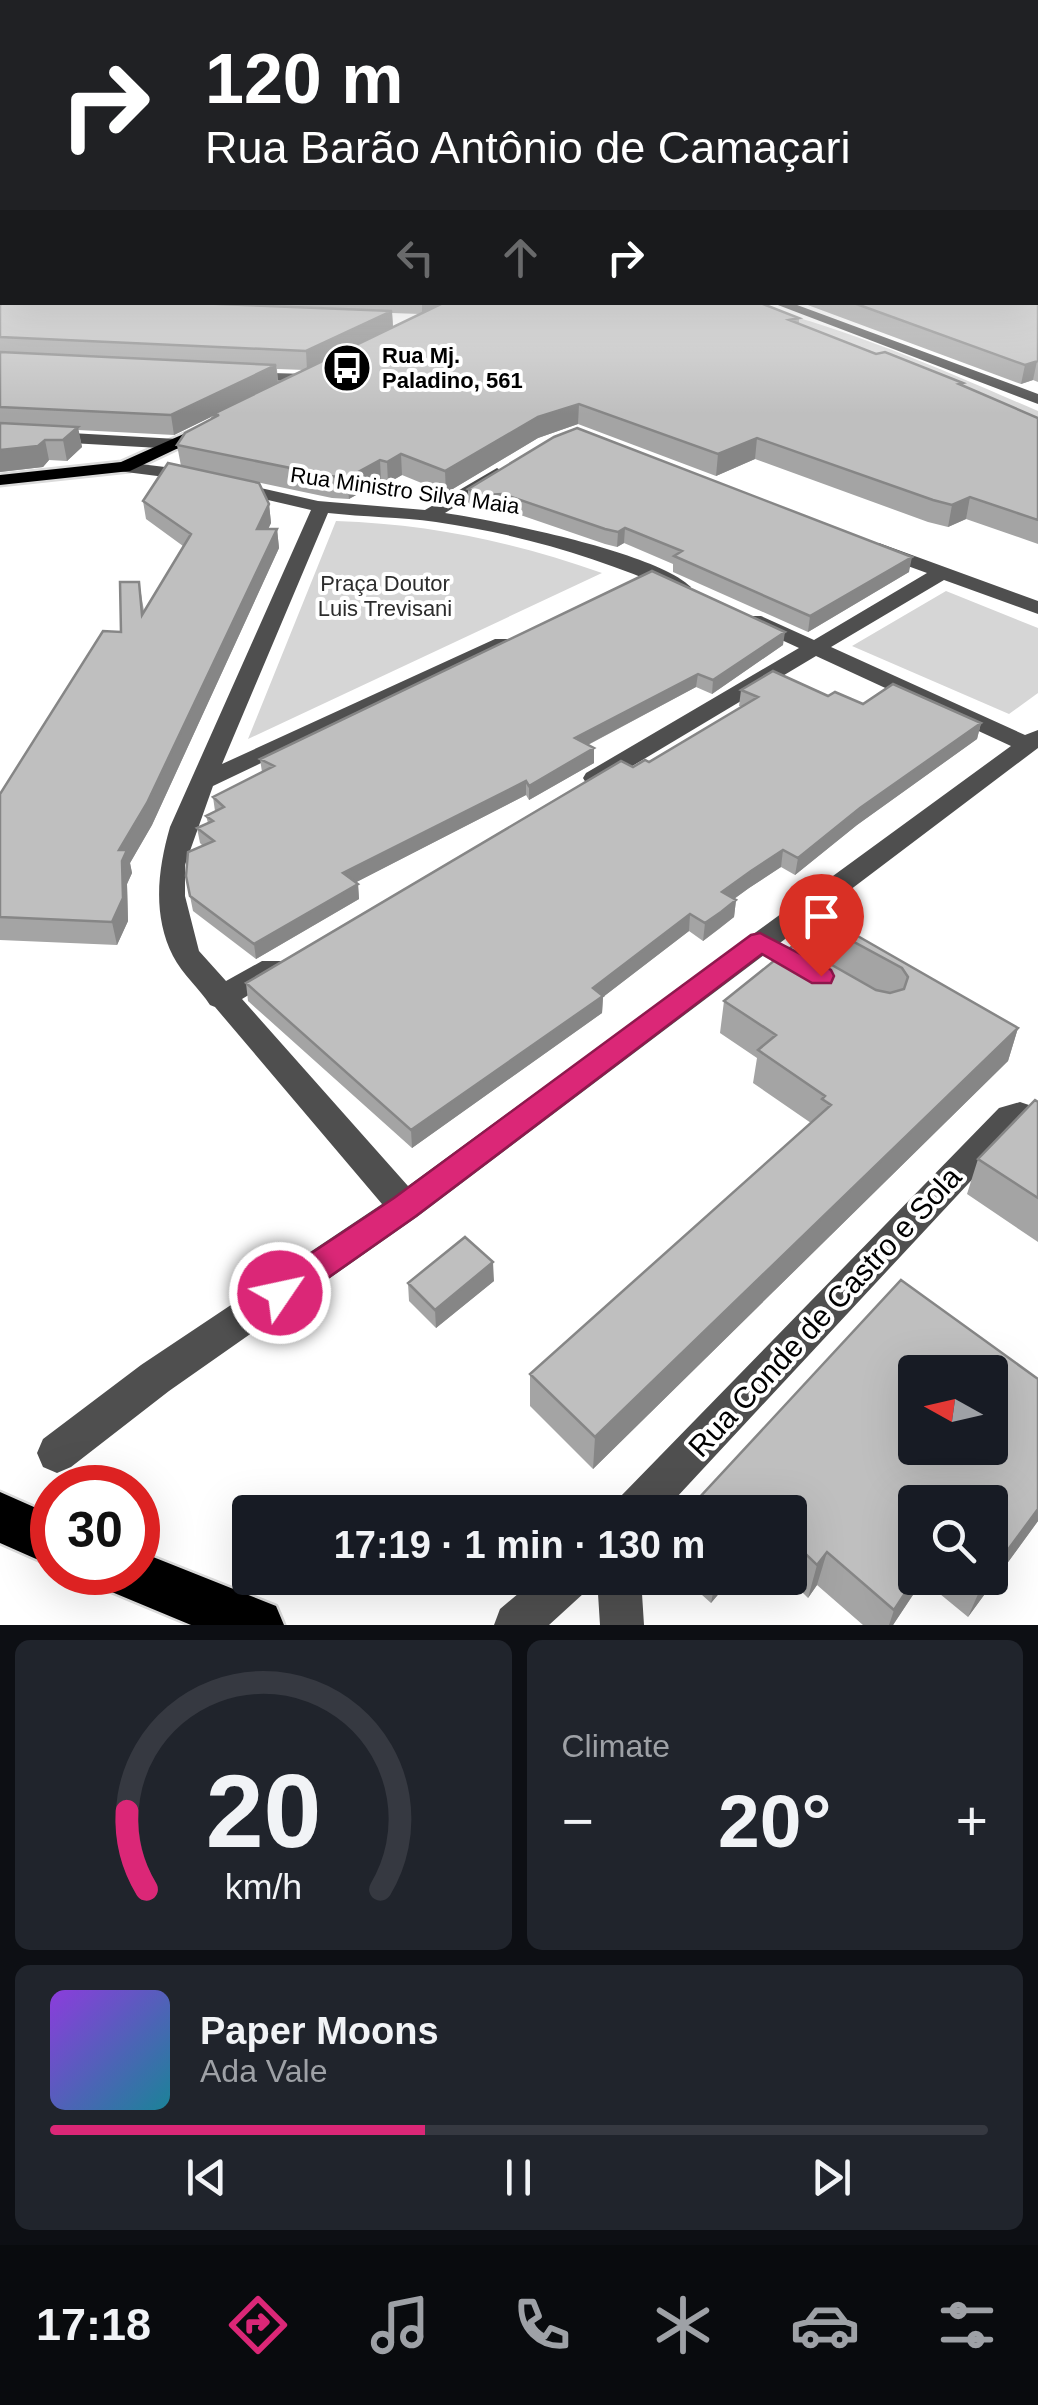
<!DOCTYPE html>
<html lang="en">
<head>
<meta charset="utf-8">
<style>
  body { margin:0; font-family:Arial,sans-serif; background:#20242c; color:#f1f3f6; height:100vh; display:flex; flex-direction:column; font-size:38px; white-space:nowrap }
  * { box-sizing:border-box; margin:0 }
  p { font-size:32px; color:#9ea1a6 }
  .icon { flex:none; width:55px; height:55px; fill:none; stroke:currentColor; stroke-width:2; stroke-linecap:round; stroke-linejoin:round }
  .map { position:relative; height:1625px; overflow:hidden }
  .panel { display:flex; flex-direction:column; gap:15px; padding:15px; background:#0d0f14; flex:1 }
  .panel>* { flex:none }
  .banner { position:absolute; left:0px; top:0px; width:1040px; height:305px; box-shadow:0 10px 40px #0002; background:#202124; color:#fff; overflow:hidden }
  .needle { width:65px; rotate:278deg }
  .tools { position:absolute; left:898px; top:1355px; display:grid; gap:20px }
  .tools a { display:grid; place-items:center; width:110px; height:110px; border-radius:10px; background:#171b24; box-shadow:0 10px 40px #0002; font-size:50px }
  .speed { position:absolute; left:30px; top:1465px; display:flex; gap:20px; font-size:50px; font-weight:700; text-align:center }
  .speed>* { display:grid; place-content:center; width:130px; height:130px; border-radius:50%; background:#171b24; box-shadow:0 10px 40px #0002; line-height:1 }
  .speed .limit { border:15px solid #d22; background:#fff; color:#111 }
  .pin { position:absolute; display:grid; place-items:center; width:85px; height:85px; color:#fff; margin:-102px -42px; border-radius:50% 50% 50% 0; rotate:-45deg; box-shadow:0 0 10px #0007 }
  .pin .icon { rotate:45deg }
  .me { position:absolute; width:110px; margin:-55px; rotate:56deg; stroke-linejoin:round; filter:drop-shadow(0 0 8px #0008) }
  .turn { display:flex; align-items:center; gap:35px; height:210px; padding:0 40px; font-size:45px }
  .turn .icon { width:130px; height:130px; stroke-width:2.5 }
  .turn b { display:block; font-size:70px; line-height:85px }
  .lanes { display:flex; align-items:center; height:95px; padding:0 40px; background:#0003; justify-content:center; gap:50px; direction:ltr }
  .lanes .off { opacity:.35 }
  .big { font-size:75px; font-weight:600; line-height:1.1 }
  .panel .card { flex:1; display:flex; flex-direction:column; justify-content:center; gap:15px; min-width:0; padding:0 35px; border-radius:15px; background:#20242c }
  .panel .dial { align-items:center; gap:0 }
  .dial svg { height:260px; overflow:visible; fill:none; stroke:#363941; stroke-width:7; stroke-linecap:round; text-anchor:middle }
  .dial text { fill:#f1f3f6; stroke:none }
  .song { display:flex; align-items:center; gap:30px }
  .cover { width:120px; height:120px; border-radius:15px; background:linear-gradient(135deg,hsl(270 70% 55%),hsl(190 70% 35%)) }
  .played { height:10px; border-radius:5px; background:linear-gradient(90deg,#db2777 40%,#363941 40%) }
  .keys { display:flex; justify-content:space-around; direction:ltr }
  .heat { display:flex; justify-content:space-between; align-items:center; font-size:55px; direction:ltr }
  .panel .tiles { flex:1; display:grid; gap:15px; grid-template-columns:1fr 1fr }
  .card:last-child { grid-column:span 2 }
  .trip { position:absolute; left:232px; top:1495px; width:575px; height:100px; border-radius:10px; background:#171b24; box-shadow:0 10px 40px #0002; font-weight:600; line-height:100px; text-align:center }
  .menu { display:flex; height:160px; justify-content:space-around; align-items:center; background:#090b0e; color:#9ea1a6 }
  .menu .icon { width:70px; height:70px }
  .menu .active { color:#db2777 }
  .menu b { font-size:45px; color:#f1f3f6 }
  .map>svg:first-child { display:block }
</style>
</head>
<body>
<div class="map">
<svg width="1038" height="1625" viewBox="0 0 1038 1625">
  <rect width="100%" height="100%" fill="#fff"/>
  <path fill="#d6d6d6" d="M737,303C834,321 947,372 1038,411V421Z
    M336,521C430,524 514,542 602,573L248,739Z
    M946,591L1038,628V693L1009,714L852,646Z"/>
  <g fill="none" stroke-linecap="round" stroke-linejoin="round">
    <g stroke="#dbdbdb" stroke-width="5">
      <path id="major" d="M206,424L212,426V432L130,471L0,485V475L121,462Z"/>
    </g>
    <g stroke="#dbdbdb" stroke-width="5">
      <path id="highway" d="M0,214H2V222H0Z
        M0,1492L52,1515V1566L0,1543Z
        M138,1551L276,1606L284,1625H191L107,1590L99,1572H138Z"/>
    </g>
    <path fill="#4f4f4f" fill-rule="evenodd" d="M770,302H789L1038,394V404Z
      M240,372L308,374L315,378L308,382L245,379L240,378Z
      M0,429L177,439L185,444L177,449L0,439Z
      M124,462L173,468L318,501L425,510L497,468L505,473L503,477L445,513C498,521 655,552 691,587L688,591H674C598,557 519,534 436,522C400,517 364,517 328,513L222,764L495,639H509L512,643L213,786L185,865V896L199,951L226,981L262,961H282L286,968L282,975L242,999L408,1186L1011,746L816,656L604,783H586L583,778L586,773L799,648L747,624V616H761L814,640L927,573L872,553V545L879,543L1038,601V614L944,580L831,647L1025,735L1038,730V748L417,1217L169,1391L71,1467L57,1473L43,1467L37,1453L43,1439L141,1365L382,1204L215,1007L210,1005C200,989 182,974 173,956C152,914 158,869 170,827L311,510L173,478L118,471L116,467Z
      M1020,1102L1038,1108V1134L1020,1128L663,1512H614L620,1497L999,1108Z
      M537,1578H591L584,1593L549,1625H494L500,1609Z
      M597,1578H641L644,1625H600Z"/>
    <use href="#major" fill="#000" fill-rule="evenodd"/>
    <use href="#highway" fill="#000" fill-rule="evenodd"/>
  </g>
  <path fill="#a4a4a4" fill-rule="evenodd" d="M1038,187V382L1033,380L1021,384L805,304V302H1038Z
    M0,243L2,302H758L799,318V324L876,354L963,383V386L1038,418V544L966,519L948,527L928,522L755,459L716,476L578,424L538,438L446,493L402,475L388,483L381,481L349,499L332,498L181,466L177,445L211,419V417L174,435L78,430L82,447L67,461L49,460L43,467L0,472ZM392,313L420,314L393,327ZM277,369L304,370L278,383Z
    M554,437L909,572L808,632L673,572V564L624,543L617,547L605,544L503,509L482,510L468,503V489Z
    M143,501L269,504L271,523L268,529H277L279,548L152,825L130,863L132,873L127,884L128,921L117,945L0,940V794L121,632L139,582L144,611L183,546L146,519Z
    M783,645L712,694L696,687L588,745L594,763L529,800L526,795L356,882L358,884L359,899L256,959L193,911L186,876L203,846L200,843L197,828L208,823L206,816L215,811L213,797L262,772L260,759Z
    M741,690L828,696L863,704L981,723L977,739L857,825L795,875L781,867L749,888L734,899L736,900L734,917L719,929L703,941L689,931L603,997L602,1013L412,1148L248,1001L246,983L633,767L649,762L742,707L739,706Z
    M821,924L1018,1028L1008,1061L593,1469L530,1406V1374L811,1123L753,1083L757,1058L720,1033L724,1001L816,956Z
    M1038,1102V1242L967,1194L978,1159Z
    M901,1280L1038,1379V1521L968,1617L923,1580L893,1625H863L817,1585L808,1598L788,1578H790V1512H686ZM915,1372H990V1448H915ZM915,1502H990V1578H915Z
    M494,1281L436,1328L409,1301L408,1283Z
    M683,1578H732L711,1603Z"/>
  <path fill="#868686" d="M2,287V302H9L0,309V289Z
    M422,302H446L422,314Z
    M392,311L393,329L307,370L306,351Z
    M1037,361L1033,380L1021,384L1025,365Z
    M276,365L278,384L211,415V417L174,435L171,415Z
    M579,404L578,424L538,438L446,493L445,471L538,417Z
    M78,427L82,447L67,461L63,440Z
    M757,438L755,459L716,476L718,454Z
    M45,440L49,460L43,467L0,472V450Z
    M401,454L402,475L388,483L387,462Z
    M380,460L381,481L349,499L347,478Z
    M970,497L966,519L948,527L952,505Z
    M269,504L271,523L259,548L257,529Z
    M625,528L624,543L617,547L618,532Z
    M277,529L279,548L152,825L130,863L132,873L127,884L128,921L117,945L112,922L119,850Z
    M912,557L909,572L808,632L810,616Z
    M785,632L783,645L712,694L713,680Z
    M698,674L696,687L574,752L575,738Z
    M981,723L977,739L857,825L795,875L798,858L860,808Z
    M594,748V763L529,800V786Z
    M526,781V795L345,888L343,873Z
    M783,850L781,867L749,888L720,909L722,892L751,871Z
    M358,884L359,899L256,959L254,944Z
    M736,900L734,917L703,941L705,923Z
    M690,914L689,931L603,997L602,1013L412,1148L411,1130L593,988Z
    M1018,1028L1008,1061L593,1469L595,1437Z
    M493,1262L494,1281L436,1328L435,1310Z
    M1038,1509V1521L968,1617L982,1585L988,1578H990V1574Z
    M827,1552L817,1585L808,1598L817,1565Z
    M716,1578H732L711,1603Z
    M915,1578H924L893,1625H889L894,1610Z"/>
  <path fill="#bfbfbf" stroke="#868686" stroke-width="2.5" fill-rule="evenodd" d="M0,243H2V287L0,289Z
    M1038,294V361L1025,365L851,302H1038Z
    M5,302H171L392,311L306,351L0,337V305Z
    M445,302H758L799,318L789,320L876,354L885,352L963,383L959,384L1038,418V520L970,497L952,505L933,500L757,438L718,454L579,404L538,417L445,471L401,454L387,462L380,460L347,478L330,476L177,445L185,433L219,415H211Z
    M0,352L276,365L171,415L0,407Z
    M0,423L78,427L63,440H45L38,446L0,450Z
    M577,428L912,557L810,616L674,556L682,551L625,528L618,532L605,529L503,494L482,495L468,489L554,437Z
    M168,463L259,483L269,504L257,529H277L147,803L119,850H127L122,861L123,898L112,922L0,917V794L103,631L121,632L120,582H139L142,615L191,534L143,501Z
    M652,571L785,632L713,680L698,674L575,738L594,748L529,786L526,781L343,873L358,884L254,944L190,896L186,876L188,852L214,841L197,828L213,821L206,816L224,807L213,797L274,766L260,759Z
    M773,671L828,696L835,692L863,704L893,684L981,723L860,808L798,858L783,850L751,871L722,892L736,900L721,912L705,923L690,914L593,988L603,996L411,1130L246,983L621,761L633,767L645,760L649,762L758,697L741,690Z
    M828,919L1018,1028L595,1437L530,1374L831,1105L822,1099L825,1096L758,1050L776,1035L724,1001L795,944L876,990L890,993L904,989L908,977L902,968L821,924Z
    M1035,1100L1038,1102V1198L978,1159Z
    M465,1237L493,1262L435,1310L408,1283Z
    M901,1280L1038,1379V1509L990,1574V1502H915V1578L894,1610L827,1552L817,1565L790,1539V1512H686ZM915,1372H990V1448H915Z
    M973,1578H988L982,1585Z"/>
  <linearGradient id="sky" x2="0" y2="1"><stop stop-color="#8aabca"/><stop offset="0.45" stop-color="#fff"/><stop offset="1" stop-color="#fff" stop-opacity="0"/></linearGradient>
  <rect width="1038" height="414" fill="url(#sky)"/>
  <path fill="#db2777" stroke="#8e194d" stroke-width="2.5" d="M760,933L831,970L834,976L831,983H812L762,954L416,1216L292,1303L280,1307L268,1303L263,1293L268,1282L394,1198L751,935Z"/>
  <defs>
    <g id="bus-disc" transform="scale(2.5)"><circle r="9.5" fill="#000" stroke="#fff"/><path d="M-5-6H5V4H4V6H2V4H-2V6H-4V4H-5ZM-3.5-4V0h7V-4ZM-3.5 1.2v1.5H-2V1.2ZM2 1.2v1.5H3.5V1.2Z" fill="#fff"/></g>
  </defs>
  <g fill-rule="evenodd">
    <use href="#bus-disc" x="347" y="368"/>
  </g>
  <g text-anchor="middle" stroke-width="8" stroke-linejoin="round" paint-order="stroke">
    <g font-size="22" font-weight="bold" fill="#000" stroke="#fff" text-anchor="start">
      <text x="382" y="363">Rua Mj.<tspan x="382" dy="25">Paladino, 561</tspan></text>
    </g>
    <g font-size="22" fill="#000" stroke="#fff">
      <text transform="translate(405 490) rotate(8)" y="8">Rua Ministro Silva Maia</text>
    </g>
    <g font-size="22" fill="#2d2d2d" stroke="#fff">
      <text x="385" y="591">Praça Doutor<tspan x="385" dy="25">Luis Trevisani</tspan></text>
    </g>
    <g font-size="30" fill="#000" stroke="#fff">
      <text transform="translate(825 1312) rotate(-47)" y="10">Rua Conde de Castro e Sola</text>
    </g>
  </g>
</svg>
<div class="tools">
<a><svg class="needle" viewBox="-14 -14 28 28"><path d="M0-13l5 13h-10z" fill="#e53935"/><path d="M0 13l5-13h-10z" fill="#9ea1a6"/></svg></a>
<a><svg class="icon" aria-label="search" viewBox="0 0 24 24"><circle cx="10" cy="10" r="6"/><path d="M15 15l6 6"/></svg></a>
</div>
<div class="speed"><div class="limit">30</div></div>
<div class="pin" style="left:821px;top:976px;background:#d93025"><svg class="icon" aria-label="arrive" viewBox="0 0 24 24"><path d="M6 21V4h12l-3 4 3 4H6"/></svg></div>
<svg class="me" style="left:280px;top:1293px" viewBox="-20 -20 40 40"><circle r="17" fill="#db2777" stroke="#fff" stroke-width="3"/><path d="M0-11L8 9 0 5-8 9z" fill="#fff"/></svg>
<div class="trip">17:19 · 1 min · 130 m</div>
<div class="banner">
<div class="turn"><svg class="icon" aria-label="right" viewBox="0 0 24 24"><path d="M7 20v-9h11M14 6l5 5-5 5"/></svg><div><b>120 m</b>Rua Barão Antônio de Camaçari</div></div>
<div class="lanes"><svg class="icon off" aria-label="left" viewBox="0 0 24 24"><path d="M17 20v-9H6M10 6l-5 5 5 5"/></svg><svg class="icon off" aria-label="ahead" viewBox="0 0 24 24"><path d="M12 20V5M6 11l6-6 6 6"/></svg><svg class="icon" aria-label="right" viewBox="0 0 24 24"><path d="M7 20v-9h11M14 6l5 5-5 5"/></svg></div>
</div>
</div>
<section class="panel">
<div class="tiles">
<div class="card dial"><svg viewBox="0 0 100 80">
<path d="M14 69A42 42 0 1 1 86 69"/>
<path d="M14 69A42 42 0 0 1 8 45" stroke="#db2777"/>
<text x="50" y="56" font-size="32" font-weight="700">20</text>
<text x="50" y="72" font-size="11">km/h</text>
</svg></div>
<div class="card"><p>Climate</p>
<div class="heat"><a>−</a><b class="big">20°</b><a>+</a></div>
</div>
<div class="card">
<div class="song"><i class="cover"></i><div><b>Paper Moons</b><p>Ada Vale</p></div></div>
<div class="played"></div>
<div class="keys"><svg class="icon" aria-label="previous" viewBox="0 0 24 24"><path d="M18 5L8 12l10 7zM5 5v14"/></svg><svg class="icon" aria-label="pause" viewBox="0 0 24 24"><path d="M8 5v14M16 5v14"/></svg><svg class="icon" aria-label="next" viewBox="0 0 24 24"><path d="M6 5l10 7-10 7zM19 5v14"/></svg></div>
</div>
</div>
</section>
<nav class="menu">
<b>17:18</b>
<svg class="icon active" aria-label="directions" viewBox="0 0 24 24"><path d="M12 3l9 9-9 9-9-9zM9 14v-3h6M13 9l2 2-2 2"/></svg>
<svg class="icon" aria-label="music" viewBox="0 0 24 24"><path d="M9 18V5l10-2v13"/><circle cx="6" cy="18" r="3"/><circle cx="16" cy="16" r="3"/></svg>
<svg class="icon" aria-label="phone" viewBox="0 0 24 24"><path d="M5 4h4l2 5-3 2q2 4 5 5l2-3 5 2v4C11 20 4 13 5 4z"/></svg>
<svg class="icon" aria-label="climate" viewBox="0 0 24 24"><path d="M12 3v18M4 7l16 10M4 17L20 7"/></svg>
<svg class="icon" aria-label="car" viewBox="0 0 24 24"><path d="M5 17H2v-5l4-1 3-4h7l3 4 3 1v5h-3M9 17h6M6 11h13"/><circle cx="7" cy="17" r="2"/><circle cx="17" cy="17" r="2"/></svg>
<svg class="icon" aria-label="filters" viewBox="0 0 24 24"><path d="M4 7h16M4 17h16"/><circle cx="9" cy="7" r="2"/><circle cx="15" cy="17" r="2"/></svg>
</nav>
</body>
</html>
